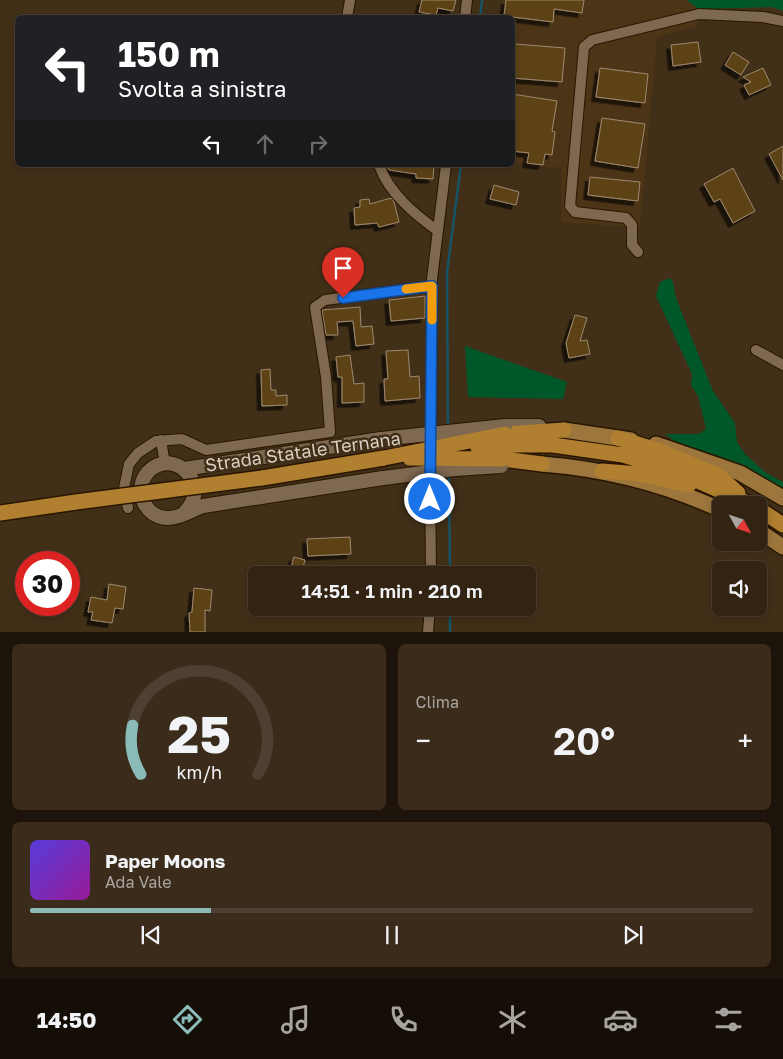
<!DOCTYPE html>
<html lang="it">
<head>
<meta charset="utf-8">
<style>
  body { margin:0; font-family:"Golos Text",sans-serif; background:#3a2b1b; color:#f1f3f6; height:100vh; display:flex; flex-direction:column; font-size:19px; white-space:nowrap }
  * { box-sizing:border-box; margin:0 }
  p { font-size:16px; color:#a8a49f }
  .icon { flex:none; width:28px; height:28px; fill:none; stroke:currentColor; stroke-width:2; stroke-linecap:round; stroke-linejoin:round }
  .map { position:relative; height:632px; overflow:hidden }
  .details { display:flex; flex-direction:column; gap:12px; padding:12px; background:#1c130a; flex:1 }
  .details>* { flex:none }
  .hud { position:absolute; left:15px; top:15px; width:500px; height:152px; border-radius:8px; box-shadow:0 2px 8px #0003,0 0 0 1px #4d4032; background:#202124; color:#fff; overflow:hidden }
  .needle { width:32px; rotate:130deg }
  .tools { position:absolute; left:712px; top:496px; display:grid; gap:10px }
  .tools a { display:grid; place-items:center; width:55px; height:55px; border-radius:8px; background:#322312; box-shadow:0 2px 8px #0003,0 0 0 1px #4d4032; font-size:25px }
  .speed { position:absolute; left:15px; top:551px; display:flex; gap:10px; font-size:25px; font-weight:700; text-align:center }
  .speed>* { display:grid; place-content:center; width:65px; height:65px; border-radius:50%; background:#322312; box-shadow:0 2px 8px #0003,0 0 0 1px #4d4032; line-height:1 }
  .speed .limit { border:8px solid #d22; background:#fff; color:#111 }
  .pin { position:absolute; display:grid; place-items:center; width:42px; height:42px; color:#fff; margin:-51px -21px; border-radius:50% 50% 50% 0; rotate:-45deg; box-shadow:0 0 5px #0007 }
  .pin .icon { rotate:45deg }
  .me { position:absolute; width:55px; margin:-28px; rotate:0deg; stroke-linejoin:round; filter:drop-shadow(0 0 4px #0008) }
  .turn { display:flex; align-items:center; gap:18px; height:105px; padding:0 20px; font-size:22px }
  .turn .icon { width:65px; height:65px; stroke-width:2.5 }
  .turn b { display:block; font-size:35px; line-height:42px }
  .lanes { display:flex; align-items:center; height:48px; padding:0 20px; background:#0003; justify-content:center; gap:25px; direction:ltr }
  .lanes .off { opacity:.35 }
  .big { font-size:38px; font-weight:600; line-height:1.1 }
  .details .widget { flex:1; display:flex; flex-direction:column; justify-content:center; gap:8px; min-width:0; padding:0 18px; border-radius:8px; background:#3a2b1b }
  .details .dial { align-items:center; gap:0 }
  .dial svg { height:130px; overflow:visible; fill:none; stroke:#4d4032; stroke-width:7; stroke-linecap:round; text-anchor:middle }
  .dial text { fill:#f1f3f6; stroke:none }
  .song { display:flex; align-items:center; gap:15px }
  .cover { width:60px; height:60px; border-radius:8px; background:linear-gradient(135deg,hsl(250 70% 55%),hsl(300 70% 35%)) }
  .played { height:5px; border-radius:2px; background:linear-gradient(90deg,#8bbbb9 25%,#4d4032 25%) }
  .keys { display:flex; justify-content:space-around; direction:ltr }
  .heat { display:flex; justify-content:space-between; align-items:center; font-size:28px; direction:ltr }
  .details .tiles { flex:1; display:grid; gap:12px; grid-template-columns:1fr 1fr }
  .widget:last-child { grid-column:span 2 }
  .trip { position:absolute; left:248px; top:566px; width:288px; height:50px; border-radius:8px; background:#322312; box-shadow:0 2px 8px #0003,0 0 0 1px #4d4032; font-weight:600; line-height:50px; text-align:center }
  .menu { display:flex; height:80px; justify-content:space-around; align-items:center; background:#140e07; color:#a8a49f }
  .menu .icon { width:35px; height:35px }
  .menu .on { color:#8bbbb9 }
  .menu b { font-size:22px; color:#f1f3f6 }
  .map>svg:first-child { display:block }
</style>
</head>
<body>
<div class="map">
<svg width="783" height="632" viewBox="0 0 783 632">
  <defs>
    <filter id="shadow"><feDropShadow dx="-4.5" dy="4.5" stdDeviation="0" flood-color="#0009"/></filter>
  </defs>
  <rect width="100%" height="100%" fill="#422f18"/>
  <path fill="#4c3417" d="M504,0H687L698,9V26L657,37L640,228L561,222L562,168L513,163L512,18H501Z"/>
  <path fill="#00582a" d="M687,0H783V11L772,7L698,9Z
    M670,278L673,282L676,298L713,391L735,423L737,442L745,454L766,473L783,482V493L755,474L717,455L684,448L665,434H699L706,429L698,396L691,385L692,374L656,296L660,282Z
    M465,346L567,382L563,399L468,397Z"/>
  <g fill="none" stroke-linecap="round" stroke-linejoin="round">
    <path stroke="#155466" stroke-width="2.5" d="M480,18L482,0
      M448,429L447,272L461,165
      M449,474L450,575
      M450,608V632"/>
  </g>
  <path fill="#5d4219" stroke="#9e896f" filter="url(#shadow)" d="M422,0H456L453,11L438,8L436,15L419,12Z
    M506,0H584L582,13L554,9L553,22L504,16Z
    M698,42L701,62L673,66L671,45Z
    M515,44L565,48L562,82L512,78Z
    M733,52L749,62L741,75L725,65Z
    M600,68L648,74L645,103L596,97Z
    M763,68L771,85L749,95L744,85L751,82L743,77Z
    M512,94L557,101L552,131L555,132L552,155L545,154L543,165L527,163L529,153L512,151Z
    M602,118L645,124L638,168L595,161Z
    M783,146V180L769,154Z
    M386,165H434L433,179L416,178V174L389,170Z
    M733,168L755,211L733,223L720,199L714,202L704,184Z
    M590,177L640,182L638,201L588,195Z
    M494,185L519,192L516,205L490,199Z
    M391,198L394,202L399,222L379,227L377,223L355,225L354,208L360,207V200L369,199L370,204Z
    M425,296V318L391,321L389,300Z
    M360,307L361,327L372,326L374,344L356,346L353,321L337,322L338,335H326L322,310Z
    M575,315L587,318L580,341L587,340L590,354L569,358L566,343Z
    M408,350L410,377L419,376L420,398L385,401L384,379H388L386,351Z
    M350,355L354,384L364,383V402L342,403V377H338L336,357Z
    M270,369L271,390H276V396L287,395V405L262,406L261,370Z
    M350,537L351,554L308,556L307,539Z
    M294,557L305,560L301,575H289Z
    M109,584L126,587L123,609L115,608L112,623L91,620L93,612H88L91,597L107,600Z
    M194,588L212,590L210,611L205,610V632H190L189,613L192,612Z"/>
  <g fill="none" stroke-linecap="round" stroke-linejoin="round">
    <g stroke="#281601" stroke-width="12">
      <path id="street" d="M347,18L350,0
        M465,18L467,0
        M379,165C389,193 414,214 438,231
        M638,252L632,245V225L626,218L575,212L570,206L584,47L592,40L699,14L763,17L783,21
        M756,350L783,365
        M431,439L432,279L446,165
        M161,440L165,464
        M430,466L431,575
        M128,508L124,488L129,464L138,453L156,441L182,439L206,450L330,432L326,377L315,307L325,300L432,286
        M428,632L430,608"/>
    </g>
    <g stroke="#281601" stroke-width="16">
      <path id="secondary" d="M505,426H539
        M184,469L381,439
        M185,512C213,484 173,446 148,472C133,489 144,517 167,518C178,519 192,510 203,506L383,478"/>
    </g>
    <g stroke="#281601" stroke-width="18">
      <path id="primary" d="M564,430L631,440
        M656,444L740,473L783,498
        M542,464C604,469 665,484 721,510
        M759,531L783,547"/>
    </g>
    <g stroke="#281601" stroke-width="18">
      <path id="highway" d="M505,434L564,430
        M618,438L660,451L719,476L738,493
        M504,445H553L623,455L673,470L752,505
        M503,459L542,464
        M602,471L639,474L689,485
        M262,478L384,458
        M759,509L783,525
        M0,513L76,502"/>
    </g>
    <use href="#street" stroke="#7e6850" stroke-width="10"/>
    <use href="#secondary" stroke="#7e6850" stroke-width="14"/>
    <use href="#primary" stroke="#9c763c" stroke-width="15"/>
    <use href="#highway" stroke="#b07f2f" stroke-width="15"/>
    <g stroke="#281601" stroke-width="16" stroke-linecap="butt">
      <path id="secondary-bridge" d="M381,439L505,426
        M383,478L455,469L501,466"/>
    </g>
    <g stroke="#281601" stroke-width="18" stroke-linecap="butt">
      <path id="highway-bridge" d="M478,448L504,445
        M384,458L505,434
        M410,458L503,459
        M76,502L262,478"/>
    </g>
    <use href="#secondary-bridge" stroke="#7e6850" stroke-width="14"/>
    <use href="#highway-bridge" stroke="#b07f2f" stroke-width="15"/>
  </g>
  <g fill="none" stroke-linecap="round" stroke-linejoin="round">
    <g stroke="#114b97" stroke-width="12">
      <path id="route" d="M343,298L432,286L430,499"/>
    </g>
    <use href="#route" stroke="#1a73e8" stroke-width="9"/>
    <path stroke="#f59e0b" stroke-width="9" d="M406,289L432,286V320"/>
  </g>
  <g text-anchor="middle" stroke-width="5" stroke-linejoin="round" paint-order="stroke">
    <g font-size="18" fill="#dbcfc2" stroke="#422f18">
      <text transform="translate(303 452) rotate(-8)" y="6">Strada Statale Ternana</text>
    </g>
  </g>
</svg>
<div class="tools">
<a><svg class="needle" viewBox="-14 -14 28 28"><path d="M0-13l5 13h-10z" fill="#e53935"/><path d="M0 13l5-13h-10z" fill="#a8a49f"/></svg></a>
<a><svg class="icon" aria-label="sound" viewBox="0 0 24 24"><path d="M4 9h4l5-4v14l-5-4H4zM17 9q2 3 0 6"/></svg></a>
</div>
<div class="speed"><div class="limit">30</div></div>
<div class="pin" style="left:343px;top:298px;background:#d93025"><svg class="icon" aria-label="arrive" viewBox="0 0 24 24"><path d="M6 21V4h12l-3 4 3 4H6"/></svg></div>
<svg class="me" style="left:430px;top:499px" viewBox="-20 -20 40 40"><circle r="17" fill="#1a73e8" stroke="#fff" stroke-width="3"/><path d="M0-11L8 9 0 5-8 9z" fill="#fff"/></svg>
<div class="trip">14:51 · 1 min · 210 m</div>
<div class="hud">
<div class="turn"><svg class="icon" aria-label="left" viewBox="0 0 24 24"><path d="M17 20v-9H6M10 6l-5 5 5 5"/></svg><div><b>150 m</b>Svolta a sinistra</div></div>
<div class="lanes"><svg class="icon" aria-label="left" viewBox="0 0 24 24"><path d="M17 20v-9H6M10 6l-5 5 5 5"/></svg><svg class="icon off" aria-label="ahead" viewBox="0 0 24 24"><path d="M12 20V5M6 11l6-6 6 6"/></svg><svg class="icon off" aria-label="right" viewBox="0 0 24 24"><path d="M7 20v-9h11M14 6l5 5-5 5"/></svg></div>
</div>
</div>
<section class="details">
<div class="tiles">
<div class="widget dial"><svg viewBox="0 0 100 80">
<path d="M14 69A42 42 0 1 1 86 69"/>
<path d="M14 69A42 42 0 0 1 9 39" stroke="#8bbbb9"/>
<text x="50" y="56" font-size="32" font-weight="700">25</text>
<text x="50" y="72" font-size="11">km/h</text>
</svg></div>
<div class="widget"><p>Clima</p>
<div class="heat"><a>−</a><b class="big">20°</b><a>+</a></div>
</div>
<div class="widget">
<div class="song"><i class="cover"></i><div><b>Paper Moons</b><p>Ada Vale</p></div></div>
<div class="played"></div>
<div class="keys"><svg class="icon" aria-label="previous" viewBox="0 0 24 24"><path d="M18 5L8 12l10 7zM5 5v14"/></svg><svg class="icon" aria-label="pause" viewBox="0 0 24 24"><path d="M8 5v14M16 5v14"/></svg><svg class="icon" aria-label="next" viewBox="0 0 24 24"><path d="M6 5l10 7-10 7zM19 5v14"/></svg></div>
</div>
</div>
</section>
<nav class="menu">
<b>14:50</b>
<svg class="icon on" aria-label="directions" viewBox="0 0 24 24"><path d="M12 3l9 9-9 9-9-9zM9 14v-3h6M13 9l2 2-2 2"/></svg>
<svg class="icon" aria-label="music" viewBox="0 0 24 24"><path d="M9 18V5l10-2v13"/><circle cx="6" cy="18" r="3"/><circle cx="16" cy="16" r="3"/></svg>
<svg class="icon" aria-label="phone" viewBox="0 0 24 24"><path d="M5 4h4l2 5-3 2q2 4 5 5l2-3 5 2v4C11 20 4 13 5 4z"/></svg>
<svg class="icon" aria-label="climate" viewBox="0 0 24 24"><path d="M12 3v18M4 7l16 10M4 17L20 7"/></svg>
<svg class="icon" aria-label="car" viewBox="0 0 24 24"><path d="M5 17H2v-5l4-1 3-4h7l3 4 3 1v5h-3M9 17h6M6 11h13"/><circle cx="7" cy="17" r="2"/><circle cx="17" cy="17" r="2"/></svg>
<svg class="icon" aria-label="filters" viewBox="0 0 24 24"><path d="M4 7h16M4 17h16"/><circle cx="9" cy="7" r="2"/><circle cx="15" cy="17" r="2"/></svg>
</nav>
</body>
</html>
